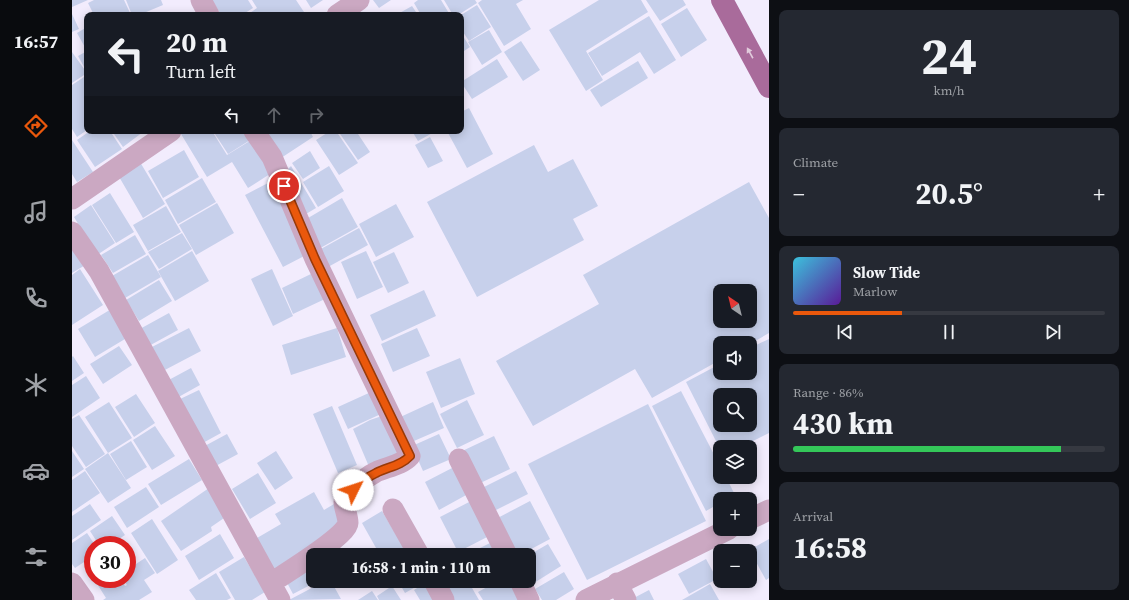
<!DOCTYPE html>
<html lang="en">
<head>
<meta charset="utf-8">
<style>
  body { margin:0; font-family:"Source Serif 4",serif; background:#242831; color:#f1f3f6; height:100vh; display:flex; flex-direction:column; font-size:15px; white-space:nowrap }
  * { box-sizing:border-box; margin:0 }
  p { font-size:13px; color:#9ea1a6 }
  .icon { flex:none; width:22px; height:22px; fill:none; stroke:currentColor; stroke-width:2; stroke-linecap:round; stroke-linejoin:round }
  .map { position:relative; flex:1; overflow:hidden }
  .sheet { display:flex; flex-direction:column; gap:10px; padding:10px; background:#0d0f14; width:360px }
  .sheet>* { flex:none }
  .banner { position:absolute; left:12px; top:12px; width:380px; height:122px; border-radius:8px; box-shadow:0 2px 10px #0003; background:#171b24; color:#f1f3f6; overflow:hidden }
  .needle { width:26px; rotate:325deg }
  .buttons { position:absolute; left:641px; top:284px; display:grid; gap:8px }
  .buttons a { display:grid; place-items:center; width:44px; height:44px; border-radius:8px; background:#171b24; box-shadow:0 2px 10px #0003; font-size:20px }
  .speed { position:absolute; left:12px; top:536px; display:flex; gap:8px; font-size:20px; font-weight:700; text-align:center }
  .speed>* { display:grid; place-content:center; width:52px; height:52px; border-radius:50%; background:#171b24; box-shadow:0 2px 10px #0003; line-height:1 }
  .speed .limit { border:6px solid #d22; background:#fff; color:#111 }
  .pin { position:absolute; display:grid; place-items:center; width:34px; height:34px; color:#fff; margin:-17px; border:2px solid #fff; border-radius:50%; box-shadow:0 1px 4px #0007 }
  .me { position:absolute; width:44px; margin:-22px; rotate:49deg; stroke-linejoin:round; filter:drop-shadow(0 0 3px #0008) }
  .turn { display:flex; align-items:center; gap:14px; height:84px; padding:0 16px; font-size:18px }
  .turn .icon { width:52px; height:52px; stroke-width:2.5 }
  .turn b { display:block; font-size:28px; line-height:34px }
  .lanes { display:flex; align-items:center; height:38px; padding:0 16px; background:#0003; justify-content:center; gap:20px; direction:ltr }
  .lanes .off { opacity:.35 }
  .big { font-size:30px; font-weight:700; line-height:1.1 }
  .sheet .tile { flex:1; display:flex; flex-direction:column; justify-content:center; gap:6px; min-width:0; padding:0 14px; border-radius:8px; background:#242831 }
  .sheet .dial { align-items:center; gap:0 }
  .dial b { font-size:52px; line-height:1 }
  .song { display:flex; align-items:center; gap:12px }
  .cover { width:48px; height:48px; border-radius:6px; background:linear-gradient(135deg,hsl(190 70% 55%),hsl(270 70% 35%)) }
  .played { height:4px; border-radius:2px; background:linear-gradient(90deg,#ea580c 35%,#363941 35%) }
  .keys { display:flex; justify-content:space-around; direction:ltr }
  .heat { display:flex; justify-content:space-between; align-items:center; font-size:22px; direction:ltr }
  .charge { height:6px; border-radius:3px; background:linear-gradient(90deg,#34c759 86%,#363941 0) }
  .trip { position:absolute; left:234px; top:548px; width:230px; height:40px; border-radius:8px; background:#171b24; box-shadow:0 2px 10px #0003; font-weight:700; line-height:40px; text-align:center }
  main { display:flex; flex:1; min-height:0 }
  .tab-bar { display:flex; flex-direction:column; width:72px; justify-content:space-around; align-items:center; background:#090b0e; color:#9ea1a6 }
  .tab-bar .icon { width:28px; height:28px }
  .tab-bar .current { color:#ea580c }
  .tab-bar b { font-size:18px; color:#f1f3f6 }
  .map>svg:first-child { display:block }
</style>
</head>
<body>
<main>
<nav class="tab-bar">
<b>16:57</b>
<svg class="icon current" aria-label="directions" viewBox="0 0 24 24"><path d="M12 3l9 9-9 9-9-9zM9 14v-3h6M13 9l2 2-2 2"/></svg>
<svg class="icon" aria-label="music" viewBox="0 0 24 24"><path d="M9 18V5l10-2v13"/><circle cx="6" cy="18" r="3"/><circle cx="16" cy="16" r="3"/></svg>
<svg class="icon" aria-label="phone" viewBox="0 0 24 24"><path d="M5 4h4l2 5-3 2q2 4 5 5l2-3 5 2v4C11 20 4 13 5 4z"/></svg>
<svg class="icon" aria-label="climate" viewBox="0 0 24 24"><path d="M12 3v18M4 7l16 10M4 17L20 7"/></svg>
<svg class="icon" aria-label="car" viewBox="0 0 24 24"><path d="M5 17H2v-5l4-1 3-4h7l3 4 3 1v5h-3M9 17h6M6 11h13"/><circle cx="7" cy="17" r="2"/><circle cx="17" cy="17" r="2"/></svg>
<svg class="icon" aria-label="filters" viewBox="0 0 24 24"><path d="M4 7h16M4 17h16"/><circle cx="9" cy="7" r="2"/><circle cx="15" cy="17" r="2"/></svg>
</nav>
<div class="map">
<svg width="697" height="600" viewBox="0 0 697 600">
  <rect width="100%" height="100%" fill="#f2ecfd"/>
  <path fill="#c7d0eb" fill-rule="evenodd" d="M0,0H16L0,7Z
    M22,0H52L59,15H22L16,3Z
    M54,0H89L91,5L67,15H60Z
    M140,0H176L181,8L170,15H149Z
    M180,0H224L234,15H175L185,8Z
    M234,0H251L239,8Z
    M301,0H319L307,8Z
    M346,0H369L378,15H349L342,3Z
    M372,0H403L405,3L386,15H381Z
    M410,0H451L444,4L459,29L432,46L406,3Z
    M527,0H569L576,12L514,51L531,80L514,91L477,30Z
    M574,0H611L614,5L588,21Z
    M405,5L419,27L397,41L389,29V15Z
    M340,6L346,15H324Z
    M615,8L635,40L609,57L589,24Z
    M0,14L7,29L0,32Z
    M577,16L604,60L582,74L568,52L530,76L516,53Z
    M15,27V51L5,33Z
    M417,30L430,52L410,65L396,42Z
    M389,33L398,47L389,53Z
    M449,41L468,70L451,81L432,52Z
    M15,51V72L6,56Z
    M0,52L15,73L0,83Z
    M425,59L436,77L400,99L389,82Z
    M566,61L576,78L529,107L518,90Z
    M15,75V130L5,137L0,129V85Z
    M397,108L421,154L395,168L375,131H389V112Z
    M18,131H38L50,149L23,167L5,140Z
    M40,131H70L71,132L51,147Z
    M114,131H140L155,155L181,139L201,172L176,188L160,162L135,177L109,134Z
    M141,131H180L183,137L156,154Z
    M193,131H238L241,137L209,158Z
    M258,131H264L286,163L267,175L244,140Z
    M266,131H290L286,134L298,152L286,160Z
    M340,131H364L346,141Z
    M358,137L371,161L356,168L343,145Z
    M0,140L21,172L5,182L0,174Z
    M462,145L476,172L501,159L526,206L501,219L512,240L405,297L355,202Z
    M112,150L127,177L91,198L76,171Z
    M238,151L248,168L231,179L220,163Z
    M68,162L93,204L71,218L46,175Z
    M219,166L244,208L229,217L211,174Z
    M257,166L272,191L246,207L231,182Z
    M130,178L144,202L106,224L93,200Z
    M200,181L238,253L211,267L173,195Z
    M677,182L697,218V333L678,344L648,343V360L580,398L563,369L461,426L424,361L527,304L511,275ZM648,291H678V321H648Z
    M38,193L62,232L44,243L20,205Z
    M270,198L286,227L243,251L231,221Z
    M145,203L162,233L124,255L107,225Z
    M324,204L342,237L304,257L287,224Z
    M19,205L43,243L25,255L2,217Z
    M94,206L109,232L76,251L61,225Z
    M287,228L296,245L256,267L247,250Z
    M110,233L120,249L87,269L76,252Z
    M63,235L74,254L41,273L29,255Z
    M0,241L15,264L0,273Z
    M120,251L137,281L103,301L86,271Z
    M294,251L311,287L285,299L269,262Z
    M322,252L337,283L316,293L301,262Z
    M76,255L89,277L53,298L40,276Z
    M8,269L31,305L0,325V275Z
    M200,269L221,316L201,326L179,279Z
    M241,273L253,299L221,314L210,288Z
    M87,280L100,301L67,321L54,300Z
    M352,290L364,316L310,341L298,315Z
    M41,308L58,336L23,357L6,329Z
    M97,313L106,330L75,347L66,330Z
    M117,328L129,351L89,372L76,349Z
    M265,328L274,357L219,375L210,345Z
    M345,328L358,356L321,372L309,344Z
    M697,339V433L669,447H647L614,382L648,364V373H678V348ZM648,395H678V425H648Z
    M47,346L60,365L31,384L18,364Z
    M1,356L12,373L0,381V357Z
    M388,358L403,394L369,408L354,372Z
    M119,368L128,385L103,399L93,382Z
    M14,376L28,398L0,417V385Z
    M127,390L149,433L129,444L106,400Z
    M609,391L648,466V477H654L663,495L656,499H648V503L634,511L580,406Z
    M299,392L309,414L276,429L266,407Z
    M64,394L83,423L62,437L43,407Z
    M395,400L412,435L385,448L368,414Z
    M37,402L60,438L36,453L13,417Z
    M361,402L372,428L335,444L324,419Z
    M576,404L634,521L515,580L456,464Z
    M260,406L285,465L266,473L241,414Z
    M7,415L33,454L14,467L0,446V419Z
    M313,415L330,455L298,469L281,429L298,420Z
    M83,426L103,456L80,470L61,440Z
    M155,434L166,454L140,468L129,448Z
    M367,434L379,459L351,471L340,446Z
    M422,436L438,469L402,486L386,453Z
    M59,441L75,467L54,480L38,454Z
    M0,451L12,469L0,477Z
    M204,451L221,478L203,490L185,463Z
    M36,453L59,488L36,503L13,469Z
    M117,459L130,480L89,505L76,484Z
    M382,467L396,494L367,510L353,482Z
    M13,471L28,493L0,512V480Z
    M444,471L456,494L420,512L408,489Z
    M186,473L204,503L178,519L160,489Z
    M74,487L87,507L55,528L42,507Z
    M137,488L155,516L139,527L140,531L109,551L89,521Z
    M242,492L252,510L262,504L271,528L199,573L180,541L209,524L203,514Z
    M401,500L419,535L386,552L368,517Z
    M458,501L478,539L448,555H438L420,521Z
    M18,504L29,520L0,540V516Z
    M310,511L336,555H308L290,523Z
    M40,516L53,535L38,545H27L18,531Z
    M80,519L106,560L85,574L59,533Z
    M15,533L23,545H21V556L3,568L0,564V543Z
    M148,534L162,558L127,580L113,556Z
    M697,539V578L694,580L678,551H676Z
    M418,543L424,555H394Z
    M476,544L489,566L462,583L457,575V555Z
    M172,557L193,592L180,600H163L147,572Z
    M73,558L83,573L72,580L80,592L67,600H31L34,598L22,579H49L53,586L55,585L51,579H55V570Z
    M634,559L645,579L617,594L606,574Z
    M21,561V578L13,566Z
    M241,561V581H246L221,594L212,577Z
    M492,572L502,589L484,600H470L463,589Z
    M144,573L159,598L155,600H124L117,590Z
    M253,581H259L269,599L217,600Z
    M277,581H293L281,588Z
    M326,581H354L333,593Z
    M356,581L367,600H348L342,590Z
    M366,581H396L407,600H376Z
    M401,581H419L404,588Z
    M426,581H437L447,600H411L406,592Z
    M638,584L647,600H610Z
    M320,586L329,600H307L305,596Z
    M577,590L582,600H558Z
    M300,591L306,600H286Z"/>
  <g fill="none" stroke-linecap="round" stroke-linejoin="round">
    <path stroke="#cba8c2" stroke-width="21" d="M129,0L137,15
      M265,15L287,0
      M182,131L200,157L243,259L338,456C330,465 315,467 304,472C290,479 281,490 272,502C272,508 276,516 276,523C276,535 211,575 199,583
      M0,199L99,131
      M0,232L27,271L208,600
      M387,459L435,555
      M321,509L347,555
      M678,519L697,510
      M362,581L372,600
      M448,581L457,600
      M0,583L12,600
      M545,583L554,600
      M514,600L657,529"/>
    <path stroke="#a96b9b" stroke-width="22" d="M650,0L697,87"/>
  </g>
  <defs><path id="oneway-solid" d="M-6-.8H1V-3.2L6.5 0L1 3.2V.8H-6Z"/></defs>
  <use fill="#e1cbdc" href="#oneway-solid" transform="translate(678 53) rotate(-119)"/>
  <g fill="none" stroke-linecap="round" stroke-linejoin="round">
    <g stroke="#983908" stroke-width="10">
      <path id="route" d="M212,186L243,259L338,456C329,466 315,467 304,473C295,477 288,483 281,490"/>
    </g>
    <use href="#route" stroke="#ea580c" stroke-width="7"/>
  </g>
</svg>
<div class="buttons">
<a><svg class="needle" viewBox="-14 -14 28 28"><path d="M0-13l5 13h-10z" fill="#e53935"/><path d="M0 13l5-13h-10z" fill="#9ea1a6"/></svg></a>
<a><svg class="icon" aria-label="sound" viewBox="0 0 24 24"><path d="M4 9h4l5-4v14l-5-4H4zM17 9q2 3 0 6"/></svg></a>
<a><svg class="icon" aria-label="search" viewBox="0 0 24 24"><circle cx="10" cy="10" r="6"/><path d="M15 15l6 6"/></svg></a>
<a><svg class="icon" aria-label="layers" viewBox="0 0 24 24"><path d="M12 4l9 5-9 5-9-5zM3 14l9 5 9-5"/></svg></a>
<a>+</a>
<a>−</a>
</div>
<div class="speed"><div class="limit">30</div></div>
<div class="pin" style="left:212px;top:186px;background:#d93025"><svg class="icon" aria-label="arrive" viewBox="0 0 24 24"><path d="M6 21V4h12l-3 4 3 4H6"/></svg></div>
<svg class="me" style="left:281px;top:490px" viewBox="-20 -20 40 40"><circle r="19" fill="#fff"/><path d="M0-13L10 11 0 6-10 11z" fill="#ea580c"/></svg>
<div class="trip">16:58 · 1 min · 110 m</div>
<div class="banner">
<div class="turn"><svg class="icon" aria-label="left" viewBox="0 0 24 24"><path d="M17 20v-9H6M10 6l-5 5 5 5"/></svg><div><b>20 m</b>Turn left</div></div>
<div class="lanes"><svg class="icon" aria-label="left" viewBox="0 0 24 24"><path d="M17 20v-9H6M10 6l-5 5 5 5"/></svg><svg class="icon off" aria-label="ahead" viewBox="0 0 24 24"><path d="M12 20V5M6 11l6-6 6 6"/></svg><svg class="icon off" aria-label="right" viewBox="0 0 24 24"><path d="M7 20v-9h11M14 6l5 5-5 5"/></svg></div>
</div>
</div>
<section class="sheet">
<div class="tile dial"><b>24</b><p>km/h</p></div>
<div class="tile"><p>Climate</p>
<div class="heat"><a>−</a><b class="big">20.5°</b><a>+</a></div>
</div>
<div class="tile">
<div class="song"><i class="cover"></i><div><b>Slow Tide</b><p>Marlow</p></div></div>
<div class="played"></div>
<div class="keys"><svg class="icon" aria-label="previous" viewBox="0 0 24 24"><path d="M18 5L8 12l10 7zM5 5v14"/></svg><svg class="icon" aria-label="pause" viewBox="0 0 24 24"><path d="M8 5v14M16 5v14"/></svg><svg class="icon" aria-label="next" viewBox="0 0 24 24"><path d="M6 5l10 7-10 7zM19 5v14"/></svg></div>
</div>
<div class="tile"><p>Range · 86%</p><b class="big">430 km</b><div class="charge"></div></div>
<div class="tile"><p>Arrival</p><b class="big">16:58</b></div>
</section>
</main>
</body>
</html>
